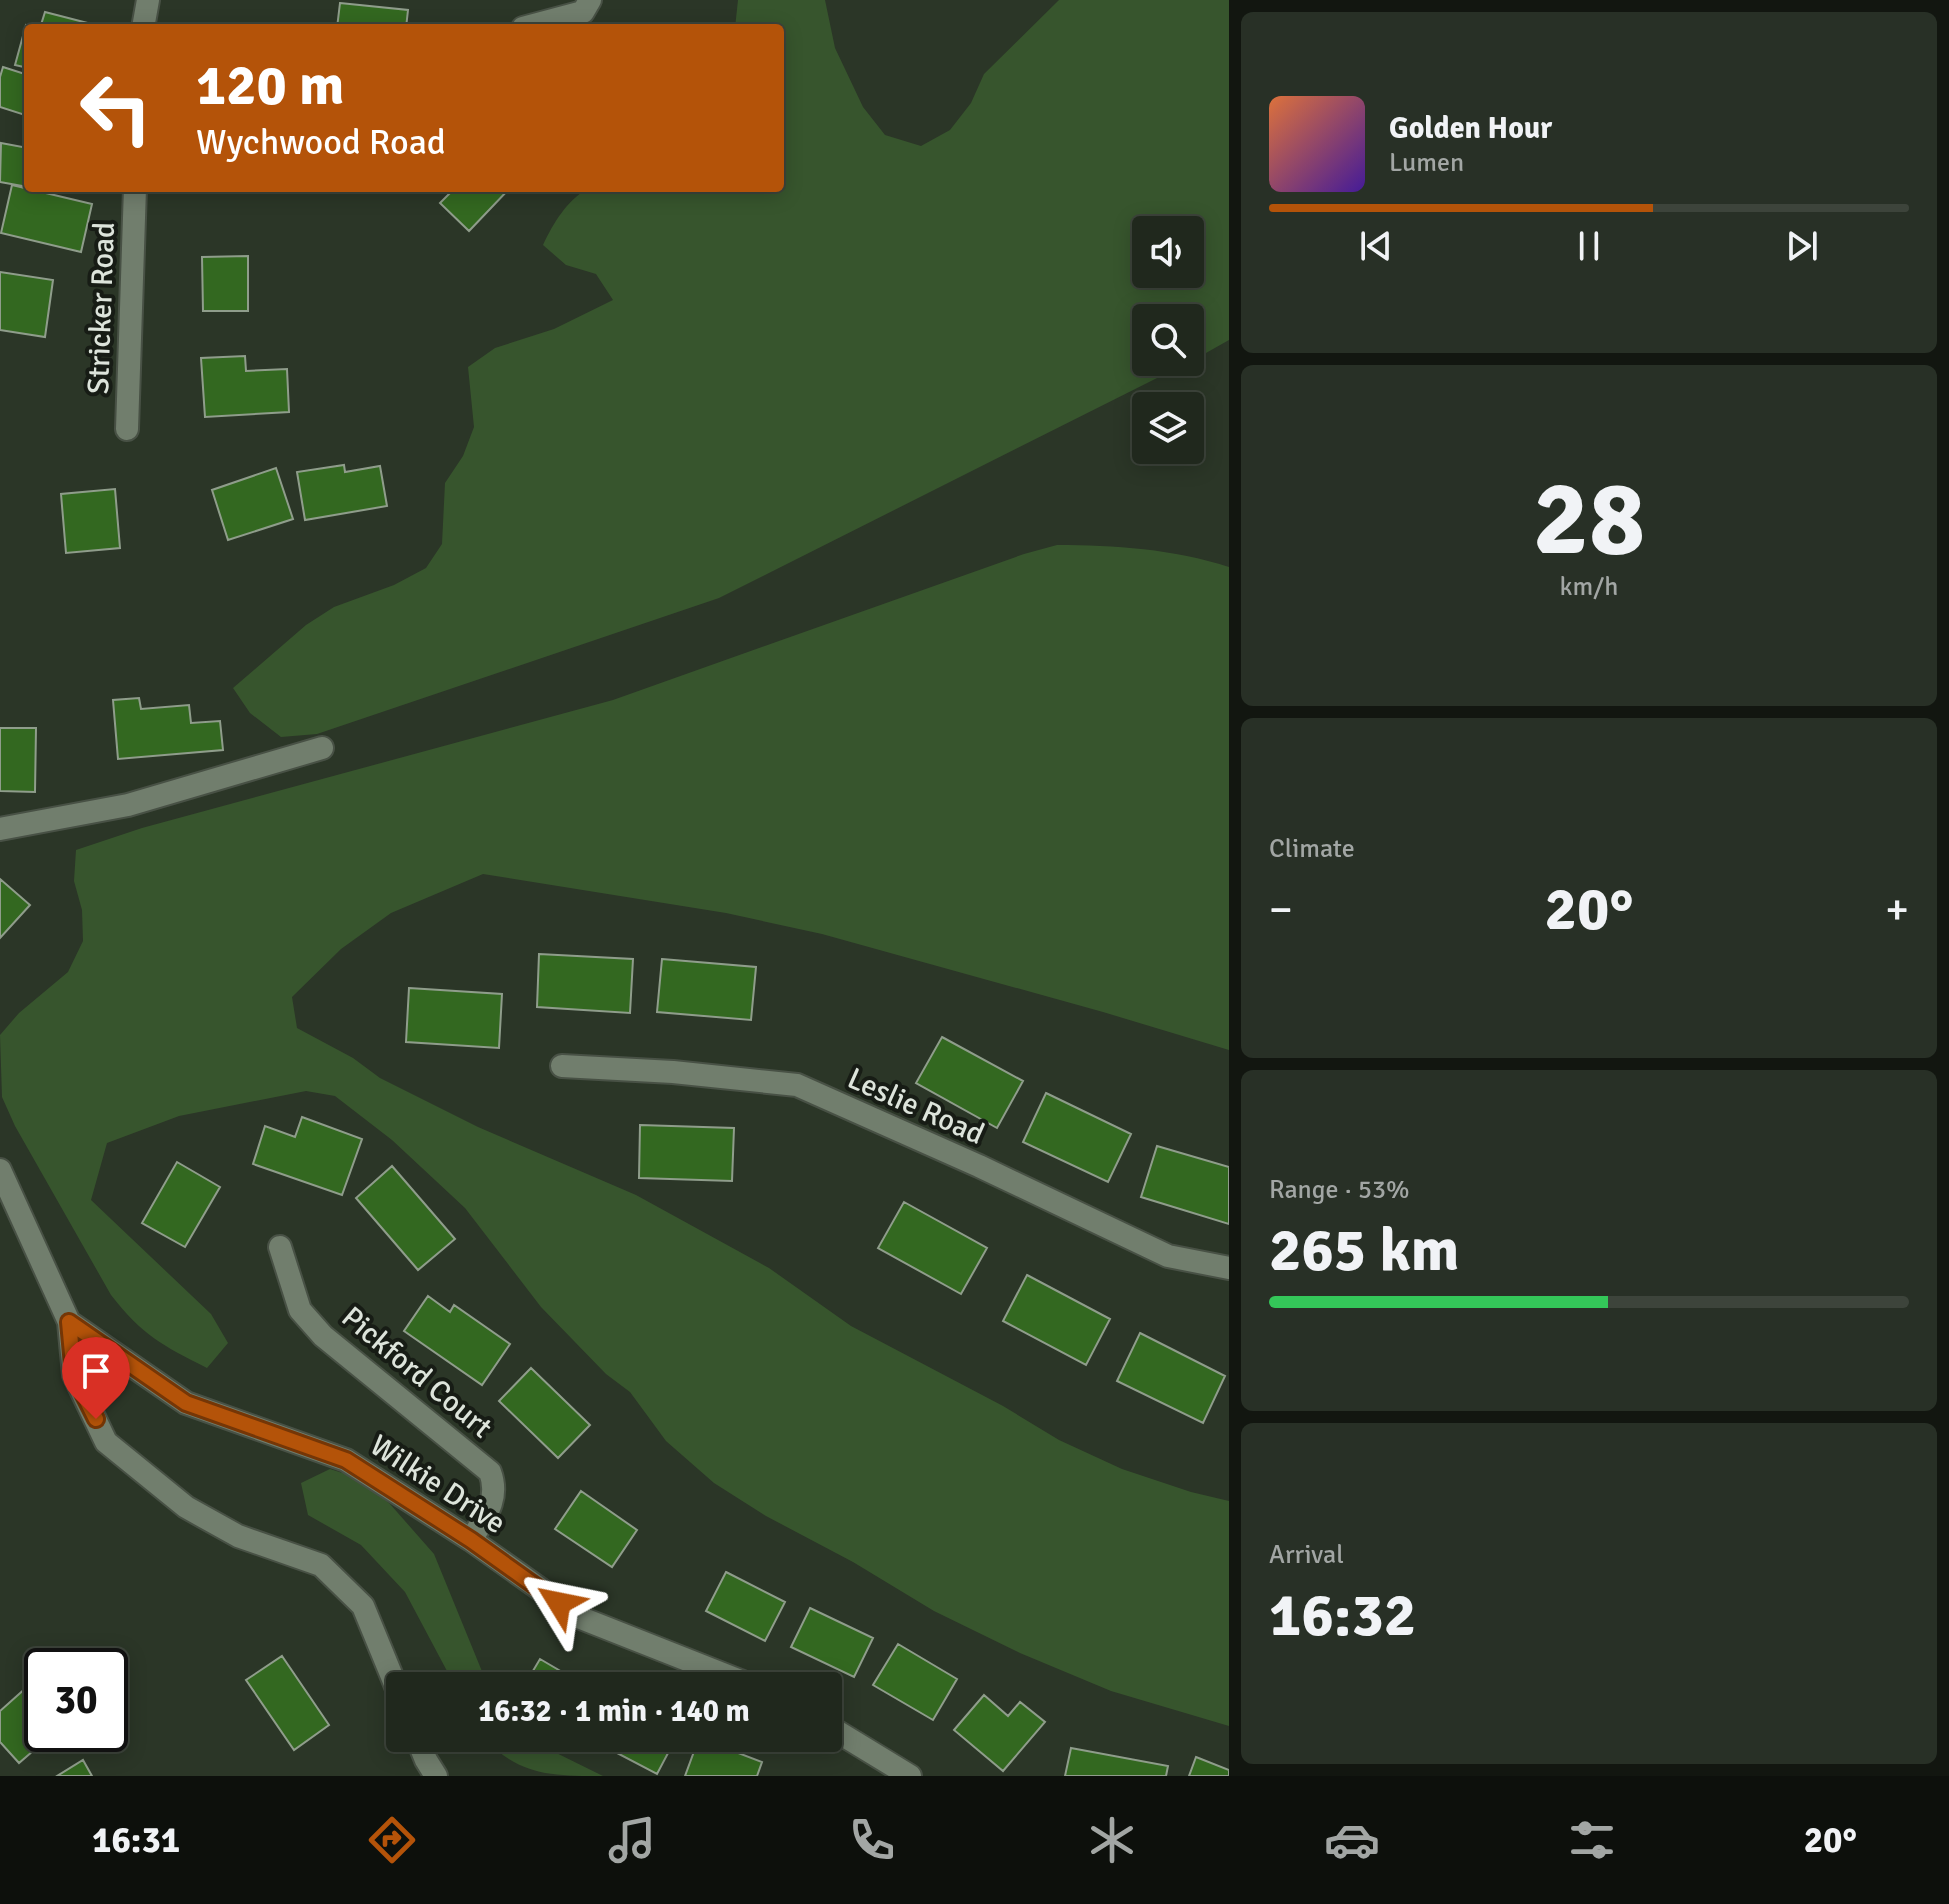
<!DOCTYPE html>
<html lang="en">
<head>
<meta charset="utf-8">
<style>
  body { margin:0; font-family:Signika,sans-serif; background:#283026; color:#f1f3f6; height:100vh; display:flex; flex-direction:column; font-size:30px; white-space:nowrap }
  * { box-sizing:border-box; margin:0 }
  p { font-size:26px; color:#a2a6a4 }
  .icon { flex:none; width:44px; height:44px; fill:none; stroke:currentColor; stroke-width:2; stroke-linecap:round; stroke-linejoin:round }
  .map { position:relative; flex:1; overflow:hidden }
  .drawer { display:flex; flex-direction:column; gap:12px; padding:12px; background:#121610; width:720px }
  .drawer>* { flex:none }
  .guide { position:absolute; left:24px; top:24px; width:760px; height:168px; border-radius:8px; box-shadow:0 4px 20px #0003,0 0 0 2px #3d443b; background:#b45309; color:#fff; overflow:hidden }
  .fabs { position:absolute; left:1132px; top:216px; display:grid; gap:16px }
  .fabs a { display:grid; place-items:center; width:72px; height:72px; border-radius:8px; background:#20281d; box-shadow:0 4px 20px #0003,0 0 0 2px #3d443b; font-size:40px }
  .speed { position:absolute; left:24px; top:1648px; display:flex; gap:16px; font-size:40px; font-weight:700; text-align:center }
  .speed>* { display:grid; place-content:center; width:104px; height:104px; border-radius:50%; background:#20281d; box-shadow:0 4px 20px #0003,0 0 0 2px #3d443b; line-height:1 }
  .speed .limit { border:4px solid #111; border-radius:12px; background:#fff; color:#111 }
  .pin { position:absolute; display:grid; place-items:center; width:68px; height:68px; color:#fff; margin:-82px -34px; border-radius:50% 50% 50% 0; rotate:-45deg; box-shadow:0 0 8px #0007 }
  .pin .icon { rotate:45deg }
  .me { position:absolute; width:88px; margin:-44px; rotate:305deg; stroke-linejoin:round; filter:drop-shadow(0 0 6px #0008) }
  .turn { display:flex; align-items:center; gap:28px; height:168px; padding:0 40px; font-size:36px }
  .turn .icon { width:104px; height:104px; stroke-width:2.5 }
  .turn b { display:block; font-size:56px; line-height:68px }
  .big { font-size:60px; font-weight:700; line-height:1.1 }
  .drawer .tile { flex:1; display:flex; flex-direction:column; justify-content:center; gap:12px; min-width:0; padding:0 28px; border-radius:12px; background:#283026 }
  .drawer .dial { align-items:center; gap:0 }
  .dial b { font-size:104px; line-height:1 }
  .song { display:flex; align-items:center; gap:24px }
  .cover { width:96px; height:96px; border-radius:12px; background:linear-gradient(135deg,hsl(20 70% 55%),hsl(260 70% 35%)) }
  .played { height:8px; border-radius:4px; background:linear-gradient(90deg,#b45309 60%,#3d443b 60%) }
  .keys { display:flex; justify-content:space-around; direction:ltr }
  .heat { display:flex; justify-content:space-between; align-items:center; font-size:44px; direction:ltr }
  .charge { height:12px; border-radius:6px; background:linear-gradient(90deg,#34c759 53%,#3d443b 0) }
  .trip { position:absolute; left:386px; top:1672px; width:456px; height:80px; border-radius:8px; background:#20281d; box-shadow:0 4px 20px #0003,0 0 0 2px #3d443b; font-weight:700; line-height:80px; text-align:center }
  .menu { display:flex; height:128px; justify-content:space-around; align-items:center; background:#0d100c; color:#a2a6a4 }
  .menu .icon { width:56px; height:56px }
  .menu .on { color:#b45309 }
  .menu b { font-size:36px; color:#f1f3f6 }
  main { display:flex; flex:1; min-height:0 }
  .map>svg:first-child { display:block }
</style>
</head>
<body>
<main>
<div class="map">
<svg width="1229" height="1776" viewBox="0 0 1229 1776">
  <rect width="100%" height="100%" fill="#2b3627"/>
  <path fill="#37552d" fill-rule="evenodd" d="M738,0H825L835,48L863,107L885,135L921,146L950,130L971,103L984,74L1059,0H1229V340L1190,362V318H1146V362H1189L719,598L317,734L281,737L250,713L233,688L306,625L334,607L394,585L426,568L442,544L445,483L463,456L474,427L468,367L495,348L554,329L613,300L596,274L566,265L543,245C554,222 566,202 588,188H780V28H735ZM1146,230H1190V274H1146Z
    M1057,545C1114,545 1174,549 1229,567V1050L1103,1012L822,934L726,913L483,874L391,913L341,949L292,997L297,1028L353,1058L380,1078L478,1127L636,1195L769,1268L851,1326L1003,1406L1059,1440L1122,1469L1191,1492L1229,1501V1726L1111,1691L1020,1653L934,1611L853,1562L766,1516L714,1483L666,1441L630,1392L606,1374L541,1307L465,1208L392,1140L335,1096L306,1091L179,1116L107,1143L91,1200L211,1314L228,1343L207,1368C162,1345 143,1336 111,1295L15,1126L2,1097L0,1035L19,1013L68,972L83,941L82,910L74,881L76,850L142,828L613,700L1024,554Z
    M330,1469L361,1479L390,1504L434,1554L488,1686H455L405,1592L361,1545L308,1515L301,1483Z
    M485,1738H526L603,1776C553,1776 518,1776 485,1738Z"/>
  <path fill="#336820" stroke="#8f9d8b" stroke-width="2" d="M340,3L408,10L406,28H337Z
    M45,12L107,28H40Z
    M26,25L36,28H28V68L15,65Z
    M3,67L28,75V116L0,107V77Z
    M1,143L28,148V187L0,182Z
    M12,185L92,204L81,252L1,233Z
    M455,188H510L469,231L440,203Z
    M248,256V311H203L202,257Z
    M0,272L53,280L45,337L0,330Z
    M245,356L246,371L287,369L289,412L205,417L201,358Z
    M344,465L345,472L380,466L387,506L305,520L297,472Z
    M276,468L293,519L228,540L212,490Z
    M115,489L120,548L66,553L61,494Z
    M139,698L141,709L189,705L191,723L220,721L223,750L118,759L113,700Z
    M0,728H36L35,792L0,791Z
    M0,879L30,905L0,938Z
    M539,954L633,959L630,1013L537,1007Z
    M662,959L756,967L751,1020L657,1012Z
    M409,988L502,994L499,1048L406,1042Z
    M942,1037L1023,1081L997,1128L916,1083Z
    M1046,1093L1131,1134L1108,1182L1023,1142Z
    M302,1117L362,1139L342,1195L253,1164L265,1126L295,1137Z
    M640,1125L734,1128L732,1181L639,1178Z
    M1157,1146L1229,1167V1224L1141,1197Z
    M177,1162L220,1187L185,1247L142,1223Z
    M392,1166L455,1239L418,1270L356,1198Z
    M904,1202L987,1248L961,1294L878,1248Z
    M1027,1275L1110,1319L1086,1365L1003,1321Z
    M428,1296L450,1312L454,1305L510,1344L482,1385L404,1331Z
    M1140,1333L1225,1376L1203,1423L1117,1381Z
    M531,1368L590,1425L558,1458L499,1401Z
    M581,1491L637,1530L612,1567L555,1529Z
    M726,1572L785,1602L765,1641L706,1611Z
    M810,1608L873,1638L854,1677L791,1647Z
    M898,1644L957,1679L933,1720L873,1685Z
    M282,1656L329,1725L294,1750L246,1680Z
    M540,1659L586,1686H524Z
    M27,1687L42,1703L28,1718L47,1739L19,1763L0,1742V1711Z
    M984,1695L1008,1716L1020,1702L1045,1722L1003,1771L954,1730Z
    M598,1738H676L657,1774L596,1742Z
    M699,1738L762,1762L757,1776H685Z
    M1071,1748L1168,1766L1166,1776H1065Z
    M1196,1757L1229,1770V1776H1189Z
    M83,1760L92,1776H57Z"/>
  <g fill="none" stroke-linecap="round" stroke-linejoin="round">
    <g stroke="#485145" stroke-width="26">
      <path id="minor" d="M143,28L148,0
        M523,28L583,12L590,0
        M127,429L135,188
        M0,829L128,805L322,748
        M562,1066L673,1072L797,1085L979,1166L1168,1256L1229,1268
        M0,1170L69,1322L186,1403L346,1460L471,1540L581,1618L753,1686
        M280,1247L300,1310L323,1336L490,1472C500,1499 485,1517 471,1540
        M69,1322L74,1375L106,1442L186,1507L238,1536L321,1565L363,1606L400,1696
        M828,1726L910,1776
        M417,1738L426,1760L436,1776"/>
    </g>
    <use href="#minor" stroke="#717e6d" stroke-width="22"/>
  </g>
  <g fill="none" stroke-linecap="round" stroke-linejoin="round">
    <g stroke="#753606" stroke-width="20">
      <path id="route" d="M96,1419L74,1375L69,1322L186,1403L346,1460L471,1540L559,1603"/>
    </g>
    <use href="#route" stroke="#b45309" stroke-width="14"/>
  </g>
  <g text-anchor="middle" stroke-width="8" stroke-linejoin="round" paint-order="stroke">
    <g font-size="30" fill="#dde4db" stroke="#171c15">
      <text transform="translate(101 308) rotate(-88)" y="10">Stricker Road</text>
      <text transform="translate(916 1106) rotate(24)" y="10">Leslie Road</text>
      <text transform="translate(417 1372) rotate(40)" y="10">Pickford Court</text>
      <text transform="translate(438 1484) rotate(33)" y="10">Wilkie Drive</text>
    </g>
  </g>
</svg>
<div class="fabs">
<a><svg class="icon" aria-label="sound" viewBox="0 0 24 24"><path d="M4 9h4l5-4v14l-5-4H4zM17 9q2 3 0 6"/></svg></a>
<a><svg class="icon" aria-label="search" viewBox="0 0 24 24"><circle cx="10" cy="10" r="6"/><path d="M15 15l6 6"/></svg></a>
<a><svg class="icon" aria-label="layers" viewBox="0 0 24 24"><path d="M12 4l9 5-9 5-9-5zM3 14l9 5 9-5"/></svg></a>
</div>
<div class="speed"><div class="limit">30</div></div>
<div class="pin" style="left:96px;top:1419px;background:#d93025"><svg class="icon" aria-label="arrive" viewBox="0 0 24 24"><path d="M6 21V4h12l-3 4 3 4H6"/></svg></div>
<svg class="me" style="left:559px;top:1603px" viewBox="-20 -20 40 40"><path d="M0-17L14 15 0 8-14 15z" fill="#b45309" stroke="#fff" stroke-width="4"/></svg>
<div class="trip">16:32 · 1 min · 140 m</div>
<div class="guide">
<div class="turn"><svg class="icon" aria-label="left" viewBox="0 0 24 24"><path d="M17 20v-9H6M10 6l-5 5 5 5"/></svg><div><b>120 m</b>Wychwood Road</div></div>
</div>
</div>
<section class="drawer">
<div class="tile">
<div class="song"><i class="cover"></i><div><b>Golden Hour</b><p>Lumen</p></div></div>
<div class="played"></div>
<div class="keys"><svg class="icon" aria-label="previous" viewBox="0 0 24 24"><path d="M18 5L8 12l10 7zM5 5v14"/></svg><svg class="icon" aria-label="pause" viewBox="0 0 24 24"><path d="M8 5v14M16 5v14"/></svg><svg class="icon" aria-label="next" viewBox="0 0 24 24"><path d="M6 5l10 7-10 7zM19 5v14"/></svg></div>
</div>
<div class="tile dial"><b>28</b><p>km/h</p></div>
<div class="tile"><p>Climate</p>
<div class="heat"><a>−</a><b class="big">20°</b><a>+</a></div>
</div>
<div class="tile"><p>Range · 53%</p><b class="big">265 km</b><div class="charge"></div></div>
<div class="tile"><p>Arrival</p><b class="big">16:32</b></div>
</section>
</main>
<nav class="menu">
<b>16:31</b>
<svg class="icon on" aria-label="directions" viewBox="0 0 24 24"><path d="M12 3l9 9-9 9-9-9zM9 14v-3h6M13 9l2 2-2 2"/></svg>
<svg class="icon" aria-label="music" viewBox="0 0 24 24"><path d="M9 18V5l10-2v13"/><circle cx="6" cy="18" r="3"/><circle cx="16" cy="16" r="3"/></svg>
<svg class="icon" aria-label="phone" viewBox="0 0 24 24"><path d="M5 4h4l2 5-3 2q2 4 5 5l2-3 5 2v4C11 20 4 13 5 4z"/></svg>
<svg class="icon" aria-label="climate" viewBox="0 0 24 24"><path d="M12 3v18M4 7l16 10M4 17L20 7"/></svg>
<svg class="icon" aria-label="car" viewBox="0 0 24 24"><path d="M5 17H2v-5l4-1 3-4h7l3 4 3 1v5h-3M9 17h6M6 11h13"/><circle cx="7" cy="17" r="2"/><circle cx="17" cy="17" r="2"/></svg>
<svg class="icon" aria-label="filters" viewBox="0 0 24 24"><path d="M4 7h16M4 17h16"/><circle cx="9" cy="7" r="2"/><circle cx="15" cy="17" r="2"/></svg>
<b>20°</b>
</nav>
</body>
</html>
